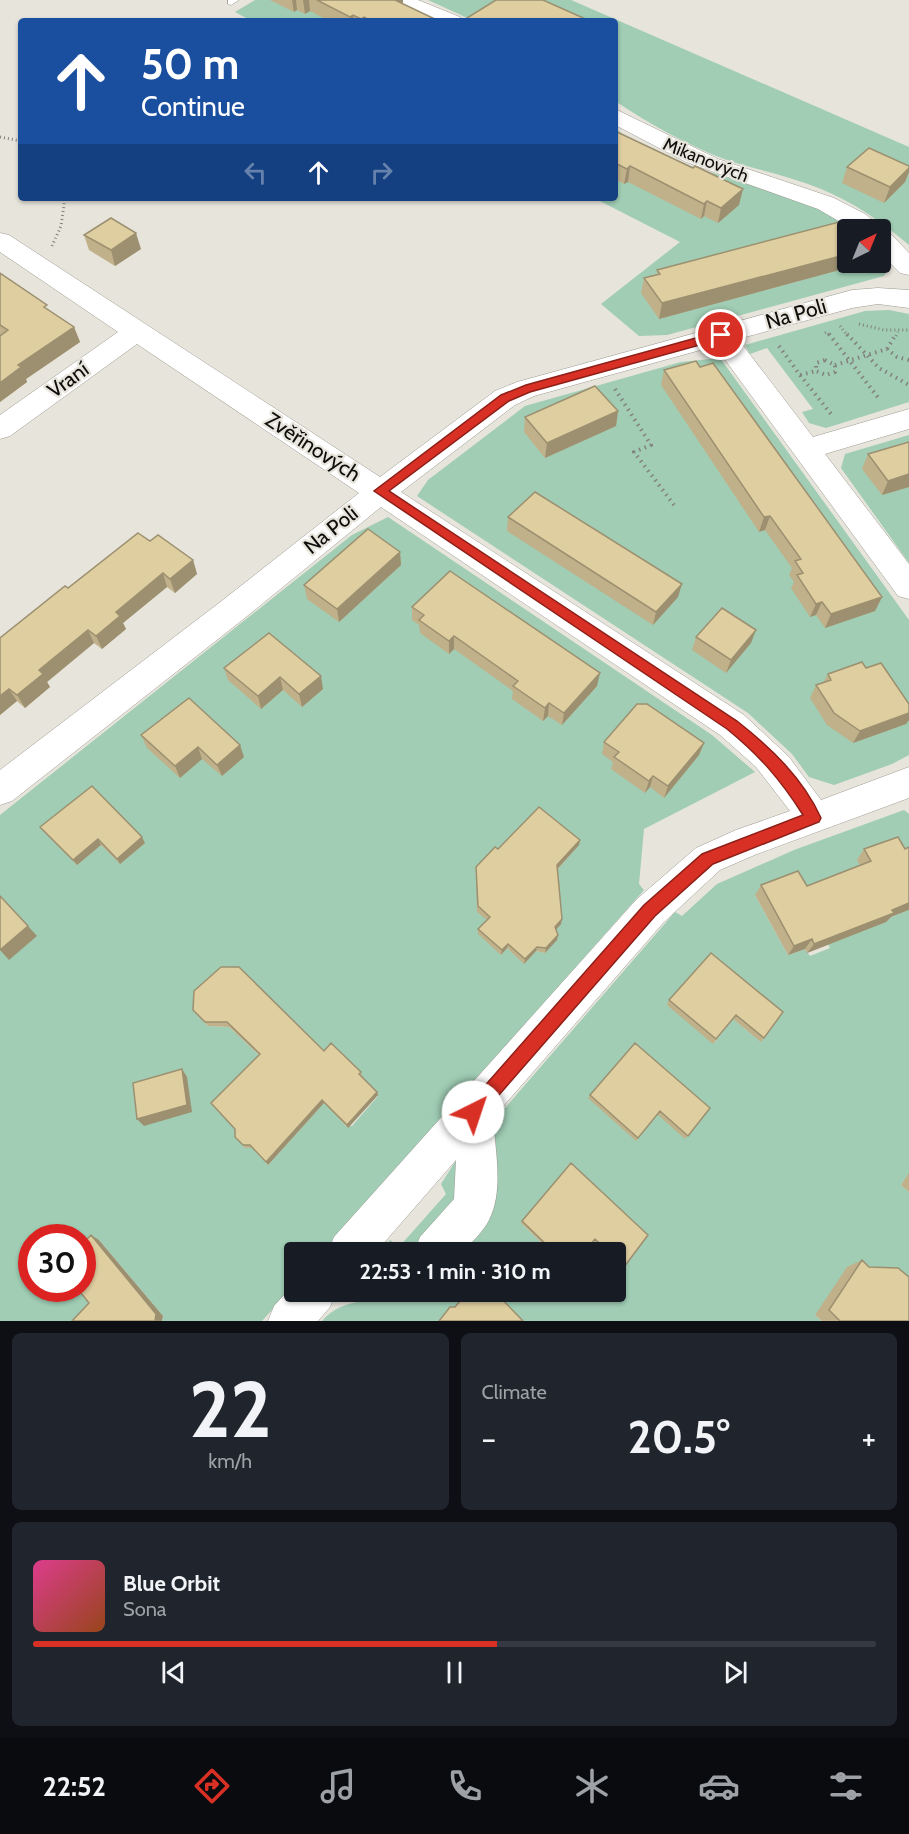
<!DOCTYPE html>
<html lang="en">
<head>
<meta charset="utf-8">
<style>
  body { margin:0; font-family:Cabin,sans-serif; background:#20242c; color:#f1f3f6; height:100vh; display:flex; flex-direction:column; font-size:22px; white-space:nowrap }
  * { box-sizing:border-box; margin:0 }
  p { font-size:20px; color:#9ea1a6 }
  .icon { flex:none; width:33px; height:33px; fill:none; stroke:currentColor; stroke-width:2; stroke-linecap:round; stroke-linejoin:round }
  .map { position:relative; height:1321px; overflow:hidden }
  .side { display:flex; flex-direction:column; gap:12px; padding:12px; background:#0d0f14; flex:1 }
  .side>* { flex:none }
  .top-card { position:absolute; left:18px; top:18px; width:600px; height:183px; border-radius:6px; box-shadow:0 2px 4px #0004; background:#1a4fa0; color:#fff; overflow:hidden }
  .needle { width:39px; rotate:43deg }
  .controls { position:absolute; left:837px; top:219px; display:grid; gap:12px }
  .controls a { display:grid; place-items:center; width:54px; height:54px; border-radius:6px; background:#171b24; box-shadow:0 2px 4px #0004; font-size:30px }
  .speed { position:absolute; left:18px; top:1224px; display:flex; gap:12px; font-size:30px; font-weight:700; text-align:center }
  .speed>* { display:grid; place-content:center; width:78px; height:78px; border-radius:50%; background:#171b24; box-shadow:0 2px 4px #0004; line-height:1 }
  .speed .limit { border:9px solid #d22; background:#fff; color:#111 }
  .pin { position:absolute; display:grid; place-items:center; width:51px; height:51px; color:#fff; margin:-26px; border:3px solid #fff; border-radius:50%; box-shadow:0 2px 6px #0007 }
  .me { position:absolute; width:66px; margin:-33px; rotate:41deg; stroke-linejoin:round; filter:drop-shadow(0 0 4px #0008) }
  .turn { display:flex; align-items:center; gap:21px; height:126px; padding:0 24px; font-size:27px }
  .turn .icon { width:78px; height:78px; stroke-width:2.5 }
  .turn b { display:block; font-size:42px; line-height:51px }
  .lanes { display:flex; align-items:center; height:57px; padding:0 24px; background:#0003; justify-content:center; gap:30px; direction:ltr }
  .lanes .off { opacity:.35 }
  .big { font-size:45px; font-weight:800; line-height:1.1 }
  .side .card { flex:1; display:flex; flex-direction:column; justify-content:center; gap:9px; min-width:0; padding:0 21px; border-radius:9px; background:#20242c }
  .side .dial { align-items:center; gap:0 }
  .dial b { font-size:78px; line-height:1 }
  .song { display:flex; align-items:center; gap:18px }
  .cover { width:72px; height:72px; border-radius:9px; background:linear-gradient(135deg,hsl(330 70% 55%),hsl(20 70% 35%)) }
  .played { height:6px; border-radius:3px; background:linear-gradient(90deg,#d93025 55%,#363941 55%) }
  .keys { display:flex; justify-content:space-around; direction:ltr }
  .heat { display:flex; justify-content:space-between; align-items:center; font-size:33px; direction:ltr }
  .side .tiles { flex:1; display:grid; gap:12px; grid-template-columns:1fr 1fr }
  .card:last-child { grid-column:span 2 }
  .trip { position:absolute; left:284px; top:1242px; width:342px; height:60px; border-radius:6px; background:#171b24; box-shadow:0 2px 4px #0004; font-weight:800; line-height:60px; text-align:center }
  .dock { display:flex; height:96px; justify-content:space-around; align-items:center; background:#090b0e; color:#9ea1a6 }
  .dock .icon { width:42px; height:42px }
  .dock .current { color:#d93025 }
  .dock b { font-size:27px; color:#f1f3f6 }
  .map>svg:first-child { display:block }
</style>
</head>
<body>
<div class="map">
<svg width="909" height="1321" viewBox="0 0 909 1321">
  <rect width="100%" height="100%" fill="#e6e4db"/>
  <path fill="#a0cdb4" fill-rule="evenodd" d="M255,0H378L432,21H252L235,12Z
    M428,0H571L909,147V245C882,222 853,202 821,189C790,176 756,170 724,159C685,144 650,124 615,101V21H474Z
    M615,129C636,143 661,155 685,164C739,184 805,190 850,229L848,230L847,242L769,279L776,287L799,281L828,263L835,271L858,265L856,263L880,262L881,257L890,265L884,276L667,335L639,336L601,304L680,242L594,198H615Z
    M889,310L909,314V402L826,428L809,423L802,412L813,409L767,348L750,354L745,345L865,311Z
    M720,358L909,620V755L892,764L834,785L809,777L792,754L748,713L417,496L428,480L525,406L681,362Z
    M909,435V563L841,468L845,454Z
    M388,517L712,735L755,772L644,829L639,884L644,890L323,1252H294V1285L262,1321H162L163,1316L99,1240L83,1256L82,1238H32V1288H82L97,1306L83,1321H0V815L352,535ZM253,663L302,707L283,690L261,708ZM72,812L101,845L76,865ZM495,853L546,953L536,951L524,963L507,948L501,955L490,922L477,911V895L488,884L475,873ZM196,1014L322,1058L378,1096L352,1126H346L325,1102L268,1165L252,1148H245L238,1140L237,1132L262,1058L229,1027L208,1026Z
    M904,810L909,814V855L863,872L884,920L909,910V1174L901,1185L909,1192V1297L815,1315L822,1321H521L493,1292H615V1262L646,1238L523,1220L524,1226L551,1252H456L478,1227L498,1116L675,912L682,916L717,884L794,850ZM792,881L830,948L810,956L805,949L788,955L755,895ZM691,982L761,1042L733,1019L714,1043Z
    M455,1162L465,1168L461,1196L412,1252H380L390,1240L399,1247L446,1194L441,1184Z
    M410,1292H469L470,1303L441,1321H322C344,1295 380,1303 410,1292Z"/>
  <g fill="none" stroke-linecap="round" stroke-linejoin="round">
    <g stroke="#9c9a92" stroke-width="1">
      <path id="service" d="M228,0H239L231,5L228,4Z"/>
    </g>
    <g stroke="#9c9a92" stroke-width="1">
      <path id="minor" d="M390,0H418L460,17L463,21H435L393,4Z
        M615,109L718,159L834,198L865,214L879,225L882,231L889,232L909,253V275L900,273L880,253V230H854L818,209L686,162L615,125Z
        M0,233L9,235L380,477L495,391L517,382L852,290L878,288L909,290V308L878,304L852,308L738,339L813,437L909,409V429L825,454L909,564V599L898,596L715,346L534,396L515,405L401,492L744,715L789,757L821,800L909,767V798L757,854L720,870L663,923L493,1118C495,1149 504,1191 489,1220C483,1232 471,1243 462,1252H414L420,1237L454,1199L456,1160L376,1252H328L334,1237L637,899L696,848L736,830L790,811L756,767L720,735L381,507L241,621L12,801L0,805V770L219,603L359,493L137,344L10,436L0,439V415L118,332L0,252Z
        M294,1284V1292H336L330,1307L318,1321H268L274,1306Z"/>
    </g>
    <path stroke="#83827b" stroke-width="3" stroke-dasharray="1 3" stroke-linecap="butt" d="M0,137L21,141
      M52,246L61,226L65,198
      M859,324L884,330H909
      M840,326L848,336
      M825,333L827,332L830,336
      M896,336L898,332"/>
    <path stroke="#83827b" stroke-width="4" stroke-dasharray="1.5 4.5" stroke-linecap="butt" d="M829,334L880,400
      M847,334L879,368L909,385
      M779,346L800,375L816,371
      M887,349L896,334
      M825,360L835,365V372L826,375L816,371V363Z
      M835,365L887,349L897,357L909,360
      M800,375L831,414
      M615,389L651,445L634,452L674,505"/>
    <use href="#service" fill="#fff" fill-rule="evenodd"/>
    <use href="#minor" fill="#fff" fill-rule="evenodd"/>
  </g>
  <path fill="#c0b18a" d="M270,0H403V4L439,21H329L310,11L305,14L297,10L294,12Z
    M615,131L739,205L718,223L704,216L701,219L628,182L624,184L615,179Z
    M909,166V172L905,182L884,203L842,183L847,167Z
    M84,235L141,249L115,266L89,250Z
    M848,262H859L858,265L659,319L641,293L644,278L657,274V270Z
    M0,273L49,310L74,327L80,342L26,379L27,382L0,402Z
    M664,370L882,597L875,611L825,628L816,615L810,617L791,588L794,582L789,575L792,568L765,530L759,532L661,385Z
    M618,411L616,426L545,458L524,432L525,417Z
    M909,442V487L882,495L862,469L868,454Z
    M508,517L678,597L653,625L507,531Z
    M150,541L193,560L197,574L175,593L167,587L123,623L126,629L102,649L94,643L47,682L50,687L25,708L17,701L0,715V638L68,588Z
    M400,552L401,565L339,622L307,599L304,585Z
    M412,607L597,686L562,725L548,716L543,721L512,699L513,691L454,649L449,654L420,633L419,625L412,620Z
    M269,633L323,689L302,707L283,690L261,709L228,680L224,668Z
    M696,637L751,643L726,673L692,650Z
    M866,668L909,704V720L906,724L853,743L827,725L810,698L816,685L823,683L828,674Z
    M141,735L244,757L222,776L202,759L180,778L147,748Z
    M604,742L704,743L699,755L664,798L650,787L645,793L611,769L613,762L602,754Z
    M40,827L145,843L120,864L101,845L77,865L44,832Z
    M898,837L891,917L886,922L807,953L805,949L788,955L755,895L761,885L807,886L860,865L857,860L864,849Z
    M580,840L579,845L558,869L562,919L561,924L556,930L558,935L557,940L545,953L536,951L524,964L507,948L501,955L478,934V929L487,920L477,912L476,872L498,849Z
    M669,1000L783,1012L761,1042L733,1019L713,1044L667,1005Z
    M193,1010L324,1051L361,1072L362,1076L377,1092L378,1095L348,1128L324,1103L268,1165L252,1148H245L238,1140L235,1129L211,1103L259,1055L229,1027L208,1026L196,1014Z
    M590,1095L710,1108L685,1139L657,1114L636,1141L588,1098Z
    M571,1163L624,1267L622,1269L615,1262V1252H605L593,1241L584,1252H551L521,1223L522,1221Z
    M909,1173V1192L901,1185Z
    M862,1260L869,1267L909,1321H822L815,1315L847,1267Z"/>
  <path fill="#9c9070" d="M292,0H296L297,10L294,12Z
    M303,0H309L310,11L305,14Z
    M395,0H403V11Z
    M353,15L354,21H350V17Z
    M630,166L628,182L624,184L627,169Z
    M909,168V172L905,182L884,203L890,187Z
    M743,189L739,205L718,223L721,208Z
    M707,201L704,216L701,219L704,204Z
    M136,233L141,249L115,266L111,250Z
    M848,254V262H859L858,265L659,319L662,303Z
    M74,327L80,342L26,379L27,382L0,402V383L18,365Z
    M618,411L616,426L545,458L547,443Z
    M909,474V487L882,495L888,481Z
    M770,516L765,530L759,532L764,517Z
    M400,552L401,565L339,622L337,609Z
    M193,560L197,574L175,593L170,579Z
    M163,573L167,587L123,623L126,629L102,649L96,636L116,612Z
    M682,584L678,597L653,625L656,612Z
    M882,597L875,611L825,628L831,614Z
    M822,602L816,615L810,617L816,604Z
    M88,630L94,643L47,682L50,687L25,708L17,695L39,670Z
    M756,630L751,643L726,673L731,660Z
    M454,636V649L449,654V641Z
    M600,673L597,686L562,725L564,713Z
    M321,676L323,689L302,707L299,694Z
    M280,677L283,690L261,709L258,696Z
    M9,689L17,701L0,715V696Z
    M549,703L548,716L543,721L545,708Z
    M909,713V720L906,724L853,743L860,731Z
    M704,743L699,755L664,798L668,786Z
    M240,745L244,757L222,776L217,765Z
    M198,747L202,759L180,778L175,766Z
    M653,776L650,787L645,793L649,781Z
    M142,837L145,843L120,864L117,859Z
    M98,839L101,845L77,865L73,860Z
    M580,840L579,845L556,870L557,865Z
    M909,903V910L891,917L886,922L807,953L814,944L892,910Z
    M562,919L561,924L554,932L555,927Z
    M28,926L37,936L9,960L0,950Z
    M558,935L557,940L545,953L546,948Z
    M812,939L805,949L788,955L794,946Z
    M508,944L507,948L501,955L502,950Z
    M537,947L536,951L524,964L525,959Z
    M182,1069L187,1077L192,1112L144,1126L137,1119Z
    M377,1092L378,1095L348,1128L347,1125Z
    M322,1100L324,1103L268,1165L266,1162Z
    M91,1235L99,1240L163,1316L162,1321H155Z"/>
  <path fill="#dfcea0" stroke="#9c9070" stroke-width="1.5" d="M317,0H395L439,21H372L364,17L361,19L353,15L350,17Z
    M496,0H543L590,21H462Z
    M615,131L693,168L695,166L743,189L721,208L707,201L704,204L630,166L627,169L615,163Z
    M869,148L909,166V168L890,187L847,167Z
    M111,218L136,233L111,250L84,235Z
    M839,222L848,232V254L662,303L644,278L660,274L657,270Z
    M0,273L47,305L44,307L74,327L18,365L21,367L0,383V336L8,330L0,325Z
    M696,361L700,367L713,363L882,597L831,614L822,602L816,604L797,575L803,573L795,561L801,559L770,516L764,517L664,370Z
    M595,386L618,411L547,443L525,417Z
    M909,442V474L888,481L868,454Z
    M535,492L682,584L656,612L508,517Z
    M368,529L400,552L337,609L304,585Z
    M138,533L150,541L158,535L193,560L170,579L163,573L116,612L120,616L96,636L88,630L39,670L43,674L17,695L9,689L0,696V638L65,586L68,588Z
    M450,571L600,673L564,713L549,703L545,708L513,686L518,681L454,636L449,641L419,620L424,615L412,607Z
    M722,608L756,630L731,660L696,637Z
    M269,633L321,676L299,694L280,677L258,696L224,668Z
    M862,662L866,668L881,663L909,704V713L860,731L834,713L816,685L831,680L828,674Z
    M189,698L240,745L217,765L198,747L175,766L141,735Z
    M637,704H647L704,743L668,786L653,776L649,781L614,757L619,752L604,742Z
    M92,786L142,837L117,859L98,839L73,860L40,827Z
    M539,807L580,840L557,865L562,919L555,927L558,935L546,948L537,947L525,959L508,944L502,950L478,929L490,917L478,906L476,867L495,847L498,849Z
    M898,837L905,849L909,847V903L892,910L894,913L814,944L812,939L794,946L761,885L798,871L807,886L871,861L864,849Z
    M0,896L28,926L0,950Z
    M711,953L783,1012L764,1038L736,1015L716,1039L669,1000Z
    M221,967H239L324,1051L331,1043L361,1072L359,1074L377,1092L347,1125L322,1100L266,1162L250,1145H243L235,1137V1129L211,1103L260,1054L227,1022H205L193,1010L194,991Z
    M635,1043L710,1108L688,1136L660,1111L638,1138L590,1095Z
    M182,1069L187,1105L137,1119L133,1083Z
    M571,1163L648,1235L624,1267L615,1258V1252H609L595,1239L584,1252H554L522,1221Z
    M91,1235L156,1314L155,1321H72L89,1303L77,1288H82V1244Z
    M862,1260L869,1267L898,1268L909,1277V1321H840L829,1310Z
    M468,1292H495L523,1321H439L450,1307H455Z"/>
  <path fill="#d93025" stroke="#8d1f18" stroke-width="1.5" d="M721,331L725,332V338L530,392L509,401L389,491L737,721C770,747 803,778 821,818L819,822L713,864L655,916L479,1118L473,1121L467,1118L464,1112L467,1106L644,905L702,854L803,815C780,779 760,756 727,729L374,491L501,395L526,385Z"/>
  <g text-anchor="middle" stroke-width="4.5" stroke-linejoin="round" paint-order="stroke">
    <g font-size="18" fill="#0d0c09" stroke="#e6e4db">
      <text transform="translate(706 160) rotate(22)" y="6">Mikanových</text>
    </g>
    <g font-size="21" fill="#0d0c09" stroke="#e6e4db">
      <text transform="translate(796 314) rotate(-16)" y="7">Na Poli</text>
      <text transform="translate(68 380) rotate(-36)" y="7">Vraní</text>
      <text transform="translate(313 447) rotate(33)" y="7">Zvěřinových</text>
      <text transform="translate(331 530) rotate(-39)" y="7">Na Poli</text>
    </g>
  </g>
</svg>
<div class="controls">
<a><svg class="needle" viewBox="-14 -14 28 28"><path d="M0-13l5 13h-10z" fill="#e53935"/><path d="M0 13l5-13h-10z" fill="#9ea1a6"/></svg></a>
</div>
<div class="speed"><div class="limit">30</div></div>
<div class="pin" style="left:721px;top:335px;background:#d93025"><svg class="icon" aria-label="arrive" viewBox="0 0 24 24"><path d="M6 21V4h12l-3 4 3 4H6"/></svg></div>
<svg class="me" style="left:473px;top:1112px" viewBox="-20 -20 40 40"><circle r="19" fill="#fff"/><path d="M0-13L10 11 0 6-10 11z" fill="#d93025"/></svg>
<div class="trip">22:53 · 1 min · 310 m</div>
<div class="top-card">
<div class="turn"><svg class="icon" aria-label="ahead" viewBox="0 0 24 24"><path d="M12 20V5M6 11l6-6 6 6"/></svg><div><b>50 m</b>Continue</div></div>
<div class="lanes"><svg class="icon off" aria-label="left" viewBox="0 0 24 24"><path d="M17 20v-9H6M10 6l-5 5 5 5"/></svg><svg class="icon" aria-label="ahead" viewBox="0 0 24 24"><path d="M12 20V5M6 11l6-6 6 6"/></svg><svg class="icon off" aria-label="right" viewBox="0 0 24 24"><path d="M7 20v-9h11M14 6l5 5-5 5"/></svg></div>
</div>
</div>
<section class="side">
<div class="tiles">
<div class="card dial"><b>22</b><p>km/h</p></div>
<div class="card"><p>Climate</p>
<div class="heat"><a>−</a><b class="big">20.5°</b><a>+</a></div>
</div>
<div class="card">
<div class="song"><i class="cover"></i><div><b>Blue Orbit</b><p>Sona</p></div></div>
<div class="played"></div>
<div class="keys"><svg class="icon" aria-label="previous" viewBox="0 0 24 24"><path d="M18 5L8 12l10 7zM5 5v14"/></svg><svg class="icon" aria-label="pause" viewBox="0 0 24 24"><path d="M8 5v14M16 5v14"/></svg><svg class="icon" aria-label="next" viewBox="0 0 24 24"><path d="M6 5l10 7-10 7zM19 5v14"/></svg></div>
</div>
</div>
</section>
<nav class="dock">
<b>22:52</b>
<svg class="icon current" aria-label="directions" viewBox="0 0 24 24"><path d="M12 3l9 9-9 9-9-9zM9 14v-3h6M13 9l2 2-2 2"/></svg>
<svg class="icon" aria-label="music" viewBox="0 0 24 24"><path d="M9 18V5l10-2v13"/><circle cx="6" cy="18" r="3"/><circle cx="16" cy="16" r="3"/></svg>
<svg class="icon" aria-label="phone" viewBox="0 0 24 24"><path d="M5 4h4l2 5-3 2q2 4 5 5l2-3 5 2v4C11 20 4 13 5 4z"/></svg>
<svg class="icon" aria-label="climate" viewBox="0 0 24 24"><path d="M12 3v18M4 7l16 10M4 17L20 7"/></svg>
<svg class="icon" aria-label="car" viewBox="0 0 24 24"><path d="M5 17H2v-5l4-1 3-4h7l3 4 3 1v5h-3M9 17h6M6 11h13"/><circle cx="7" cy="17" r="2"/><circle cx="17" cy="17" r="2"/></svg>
<svg class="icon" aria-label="filters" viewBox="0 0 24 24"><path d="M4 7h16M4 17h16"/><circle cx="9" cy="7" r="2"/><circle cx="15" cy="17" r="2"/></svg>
</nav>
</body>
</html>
